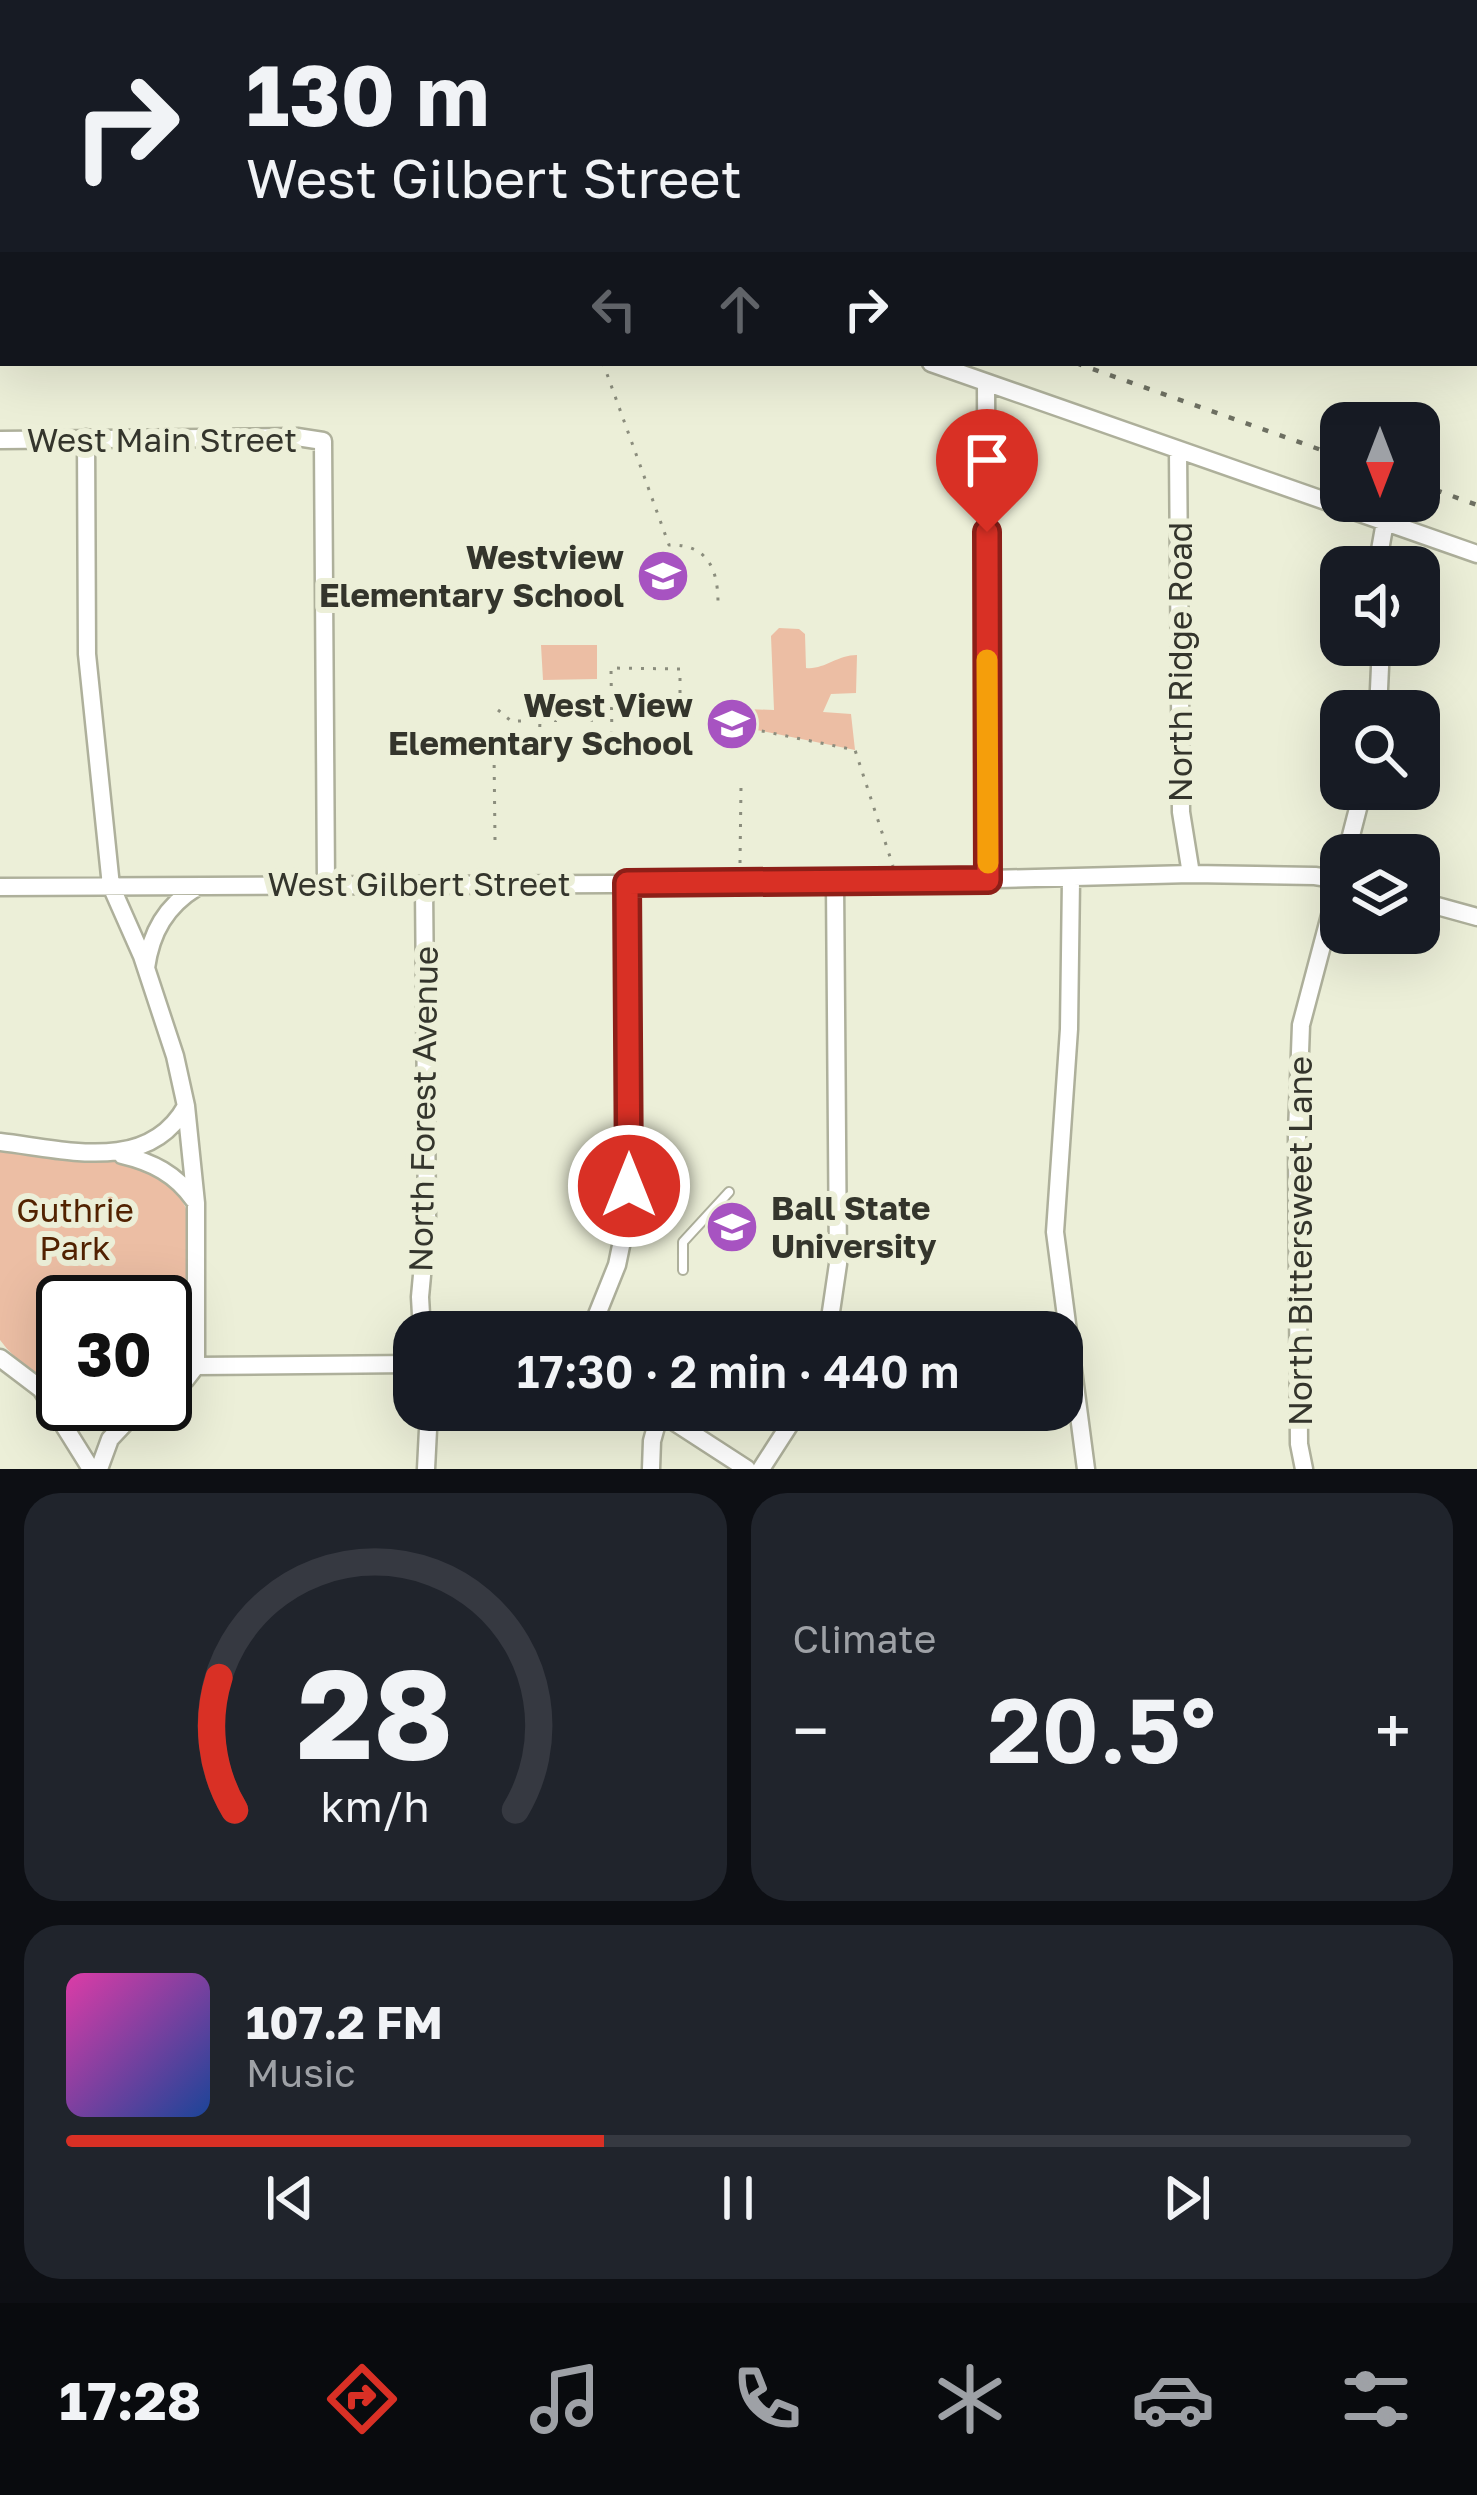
<!DOCTYPE html>
<html lang="en">
<head>
<meta charset="utf-8">
<style>
  body { margin:0; font-family:"Golos Text",sans-serif; background:#20242c; color:#f1f3f6; height:100vh; display:flex; flex-direction:column; font-size:45px; white-space:nowrap }
  * { box-sizing:border-box; margin:0 }
  p { font-size:39px; color:#9ea1a6 }
  .icon { flex:none; width:66px; height:66px; fill:none; stroke:currentColor; stroke-width:2; stroke-linecap:round; stroke-linejoin:round }
  .map { position:relative; height:1469px; overflow:hidden }
  .panel { display:flex; flex-direction:column; gap:24px; padding:24px; background:#0d0f14; flex:1 }
  .panel>* { flex:none }
  .banner { position:absolute; left:0px; top:0px; width:1479px; height:366px; box-shadow:0 12px 48px #0002; background:#171b24; color:#f1f3f6; overflow:hidden }
  .needle { width:78px; rotate:180deg }
  .controls { position:absolute; left:1320px; top:402px; display:grid; gap:24px }
  .controls a { display:grid; place-items:center; width:120px; height:120px; border-radius:24px; background:#171b24; box-shadow:0 12px 48px #0002; font-size:60px }
  .speed { position:absolute; left:36px; top:1275px; display:flex; gap:24px; font-size:60px; font-weight:700; text-align:center }
  .speed>* { display:grid; place-content:center; width:156px; height:156px; border-radius:50%; background:#171b24; box-shadow:0 12px 48px #0002; line-height:1 }
  .speed .limit { border:6px solid #111; border-radius:18px; background:#fff; color:#111 }
  .pin { position:absolute; display:grid; place-items:center; width:102px; height:102px; color:#fff; margin:-123px -51px; border-radius:50% 50% 50% 0; rotate:-45deg; box-shadow:0 0 12px #0007 }
  .pin .icon { rotate:45deg }
  .me { position:absolute; width:132px; margin:-66px; rotate:0deg; stroke-linejoin:round; filter:drop-shadow(0 0 9px #0008) }
  .turn { display:flex; align-items:center; gap:42px; height:252px; padding:0 48px; font-size:54px }
  .turn .icon { width:156px; height:156px; stroke-width:2.5 }
  .turn b { display:block; font-size:84px; line-height:102px }
  .lanes { display:flex; align-items:center; height:114px; padding:0 48px; background:#0003; justify-content:center; gap:60px; direction:ltr }
  .lanes .off { opacity:.35 }
  .big { font-size:90px; font-weight:600; line-height:1.1 }
  .panel .tile { flex:1; display:flex; flex-direction:column; justify-content:center; gap:18px; min-width:0; padding:0 42px; border-radius:36px; background:#20242c }
  .panel .dial { align-items:center; gap:0 }
  .dial svg { height:312px; overflow:visible; fill:none; stroke:#363941; stroke-width:7; stroke-linecap:round; text-anchor:middle }
  .dial text { fill:#f1f3f6; stroke:none }
  .song { display:flex; align-items:center; gap:36px }
  .cover { width:144px; height:144px; border-radius:18px; background:linear-gradient(135deg,hsl(320 70% 55%),hsl(220 70% 35%)) }
  .played { height:12px; border-radius:6px; background:linear-gradient(90deg,#d93025 40%,#363941 40%) }
  .keys { display:flex; justify-content:space-around; direction:ltr }
  .heat { display:flex; justify-content:space-between; align-items:center; font-size:66px; direction:ltr }
  .panel .tiles { flex:1; display:grid; gap:24px; grid-template-columns:1fr 1fr }
  .tile:last-child { grid-column:span 2 }
  .trip { position:absolute; left:393px; top:1311px; width:690px; height:120px; border-radius:36px; background:#171b24; box-shadow:0 12px 48px #0002; font-weight:600; line-height:120px; text-align:center }
  .tabs { display:flex; height:192px; justify-content:space-around; align-items:center; background:#090b0e; color:#9ea1a6 }
  .tabs .icon { width:84px; height:84px }
  .tabs .current { color:#d93025 }
  .tabs b { font-size:54px; color:#f1f3f6 }
  .map>svg:first-child { display:block }
</style>
</head>
<body>
<div class="map">
<svg width="1477" height="1469" viewBox="0 0 1477 1469">
  <rect width="100%" height="100%" fill="#ecefd8"/>
  <path fill="#ecbea4" d="M779,628L799,629L805,634L806,668C824,670 837,655 857,655L856,693L831,694L823,712L851,714L855,750L752,729L747,722V709L774,710L771,636Z
    M541,645H597V679L543,680Z
    M0,1148C62,1155 179,1147 191,1226L187,1350L179,1376L165,1384V1302H63V1389C38,1376 17,1363 0,1340Z"/>
  <g fill="none" stroke-linecap="round" stroke-linejoin="round">
    <g stroke="#aeb09b" stroke-width="12">
      <path id="lane" d="M683,1270V1242L729,1192"/>
    </g>
    <g stroke="#aeb09b" stroke-width="21">
      <path id="street" d="M429,0L437,3
        M623,0V3
        M839,3V0
        M1039,3V0
        M1251,3V0
        M931,363L1477,554
        M986,383L988,881
        M86,438L87,654L111,886L142,956L175,1056L186,1106L196,1203V1366
        M0,440L297,437L323,441L326,885
        M1178,450L1181,812L1191,874
        M1377,567L1385,522
        M1378,711L1381,645
        M1346,855L1363,789
        M1071,880L1069,1029L1055,1232L1086,1469
        M0,887L835,883L1191,874L1315,876L1341,880
        M1419,901L1477,917
        M146,968C151,932 166,906 197,887
        M0,1142C63,1149 148,1175 186,1106
        M122,1155C152,1162 176,1174 194,1200
        M422,1332L420,1297L427,1221L424,886
        M590,1332L617,1265L627,1217V883
        M828,1332L838,1264L835,883
        M0,1358L41,1389L91,1469
        M165,1392L186,1379L196,1366L414,1364
        M87,1404L140,1405
        M656,1410L747,1469
        M99,1469L110,1439L143,1404
        M426,1469L429,1410
        M651,1469L652,1441L660,1412
        M761,1469L799,1410
        M1304,1469L1299,1444L1297,1133L1301,1025L1341,874"/>
    </g>
    <g stroke="#aeb09b" stroke-width="28">
      <path id="secondary" d="M1476,197H1477
        M0,199H3"/>
    </g>
    <path stroke="#8b8d7d" stroke-width="3" stroke-dasharray="3 9" stroke-linecap="butt" d="M603,363L669,545C707,544 718,568 718,603
      M498,710L511,721L609,720
      M726,729H752L855,750L893,866
      M653,741H612L611,668L680,669V721
      M495,840L494,752L539,750L540,720
      M740,863L741,786"/>
    <use href="#lane" stroke="#fff" stroke-width="8"/>
    <use href="#street" stroke="#fff" stroke-width="16"/>
    <use href="#secondary" stroke="#cfedcf" stroke-width="24"/>
    <path stroke="#6e7062" stroke-width="4.5" stroke-dasharray="6 12" stroke-linecap="butt" d="M51,0L59,3
      M1076,363L1341,457
      M1419,484L1477,505"/>
  </g>
  <g fill="none" stroke-linecap="round" stroke-linejoin="round">
    <g stroke="#8d1f18" stroke-width="30">
      <path id="route" d="M629,1186L627,883L988,880L987,532"/>
    </g>
    <use href="#route" stroke="#d93025" stroke-width="21"/>
    <path stroke="#f59e0b" stroke-width="21" d="M987,660L988,863"/>
  </g>
  <defs>
    <g id="school-disc" transform="scale(2.7)"><circle r="9.5" fill="#a753c1" stroke="#ecefd8"/><path d="M0-5L7-2L0 1L-7-2ZM-4 1L0 2.5L4 1V4Q0 6-4 4Z" fill="#fff"/></g>
    <g id="university-disc" transform="scale(2.7)"><circle r="9.5" fill="#a753c1" stroke="#ecefd8"/><path d="M0-5L7-2L0 1L-7-2ZM-4 1L0 2.5L4 1V4Q0 6-4 4Z" fill="#fff"/></g>
  </defs>
  <g fill-rule="evenodd">
    <use href="#school-disc" x="663" y="576"/>
    <use href="#school-disc" x="732" y="724"/>
    <use href="#university-disc" x="732" y="1227"/>
  </g>
  <g text-anchor="middle" stroke-width="12" stroke-linejoin="round" paint-order="stroke">
    <g font-size="33" fill="#34352c" stroke="#ecefd8">
      <text x="162" y="452">West Main Street</text>
      <text transform="translate(1180 662) rotate(-90)" y="12">North Ridge Road</text>
      <text x="419" y="896">West Gilbert Street</text>
      <text transform="translate(423 1109) rotate(-89)" y="12">North Forest Avenue</text>
      <text transform="translate(1300 1241) rotate(-90)" y="12">North Bittersweet Lane</text>
    </g>
    <g font-size="33" font-weight="bold" fill="#34352c" stroke="#ecefd8" text-anchor="end">
      <text x="624" y="569">Westview<tspan x="624" dy="38">Elementary School</tspan></text>
      <text x="693" y="717">West View<tspan x="693" dy="38">Elementary School</tspan></text>
      <text x="771" y="1220" text-anchor="start">Ball State<tspan x="771" dy="38">University</tspan></text>
    </g>
    <g font-size="33" fill="#522200" stroke="#ecefd8">
      <text x="75" y="1222">Guthrie<tspan x="75" dy="38">Park</tspan></text>
    </g>
  </g>
</svg>
<div class="controls">
<a><svg class="needle" viewBox="-14 -14 28 28"><path d="M0-13l5 13h-10z" fill="#e53935"/><path d="M0 13l5-13h-10z" fill="#9ea1a6"/></svg></a>
<a><svg class="icon" aria-label="sound" viewBox="0 0 24 24"><path d="M4 9h4l5-4v14l-5-4H4zM17 9q2 3 0 6"/></svg></a>
<a><svg class="icon" aria-label="search" viewBox="0 0 24 24"><circle cx="10" cy="10" r="6"/><path d="M15 15l6 6"/></svg></a>
<a><svg class="icon" aria-label="layers" viewBox="0 0 24 24"><path d="M12 4l9 5-9 5-9-5zM3 14l9 5 9-5"/></svg></a>
</div>
<div class="speed"><div class="limit">30</div></div>
<div class="pin" style="left:987px;top:532px;background:#d93025"><svg class="icon" aria-label="arrive" viewBox="0 0 24 24"><path d="M6 21V4h12l-3 4 3 4H6"/></svg></div>
<svg class="me" style="left:629px;top:1186px" viewBox="-20 -20 40 40"><circle r="17" fill="#d93025" stroke="#fff" stroke-width="3"/><path d="M0-11L8 9 0 5-8 9z" fill="#fff"/></svg>
<div class="trip">17:30 · 2 min · 440 m</div>
<div class="banner">
<div class="turn"><svg class="icon" aria-label="right" viewBox="0 0 24 24"><path d="M7 20v-9h11M14 6l5 5-5 5"/></svg><div><b>130 m</b>West Gilbert Street</div></div>
<div class="lanes"><svg class="icon off" aria-label="left" viewBox="0 0 24 24"><path d="M17 20v-9H6M10 6l-5 5 5 5"/></svg><svg class="icon off" aria-label="ahead" viewBox="0 0 24 24"><path d="M12 20V5M6 11l6-6 6 6"/></svg><svg class="icon" aria-label="right" viewBox="0 0 24 24"><path d="M7 20v-9h11M14 6l5 5-5 5"/></svg></div>
</div>
</div>
<section class="panel">
<div class="tiles">
<div class="tile dial"><svg viewBox="0 0 100 80">
<path d="M14 69A42 42 0 1 1 86 69"/>
<path d="M14 69A42 42 0 0 1 10 35" stroke="#d93025"/>
<text x="50" y="56" font-size="32" font-weight="700">28</text>
<text x="50" y="72" font-size="11">km/h</text>
</svg></div>
<div class="tile"><p>Climate</p>
<div class="heat"><a>−</a><b class="big">20.5°</b><a>+</a></div>
</div>
<div class="tile">
<div class="song"><i class="cover"></i><div><b>107.2 FM</b><p>Music</p></div></div>
<div class="played"></div>
<div class="keys"><svg class="icon" aria-label="previous" viewBox="0 0 24 24"><path d="M18 5L8 12l10 7zM5 5v14"/></svg><svg class="icon" aria-label="pause" viewBox="0 0 24 24"><path d="M8 5v14M16 5v14"/></svg><svg class="icon" aria-label="next" viewBox="0 0 24 24"><path d="M6 5l10 7-10 7zM19 5v14"/></svg></div>
</div>
</div>
</section>
<nav class="tabs">
<b>17:28</b>
<svg class="icon current" aria-label="directions" viewBox="0 0 24 24"><path d="M12 3l9 9-9 9-9-9zM9 14v-3h6M13 9l2 2-2 2"/></svg>
<svg class="icon" aria-label="music" viewBox="0 0 24 24"><path d="M9 18V5l10-2v13"/><circle cx="6" cy="18" r="3"/><circle cx="16" cy="16" r="3"/></svg>
<svg class="icon" aria-label="phone" viewBox="0 0 24 24"><path d="M5 4h4l2 5-3 2q2 4 5 5l2-3 5 2v4C11 20 4 13 5 4z"/></svg>
<svg class="icon" aria-label="climate" viewBox="0 0 24 24"><path d="M12 3v18M4 7l16 10M4 17L20 7"/></svg>
<svg class="icon" aria-label="car" viewBox="0 0 24 24"><path d="M5 17H2v-5l4-1 3-4h7l3 4 3 1v5h-3M9 17h6M6 11h13"/><circle cx="7" cy="17" r="2"/><circle cx="17" cy="17" r="2"/></svg>
<svg class="icon" aria-label="filters" viewBox="0 0 24 24"><path d="M4 7h16M4 17h16"/><circle cx="9" cy="7" r="2"/><circle cx="15" cy="17" r="2"/></svg>
</nav>
</body>
</html>
